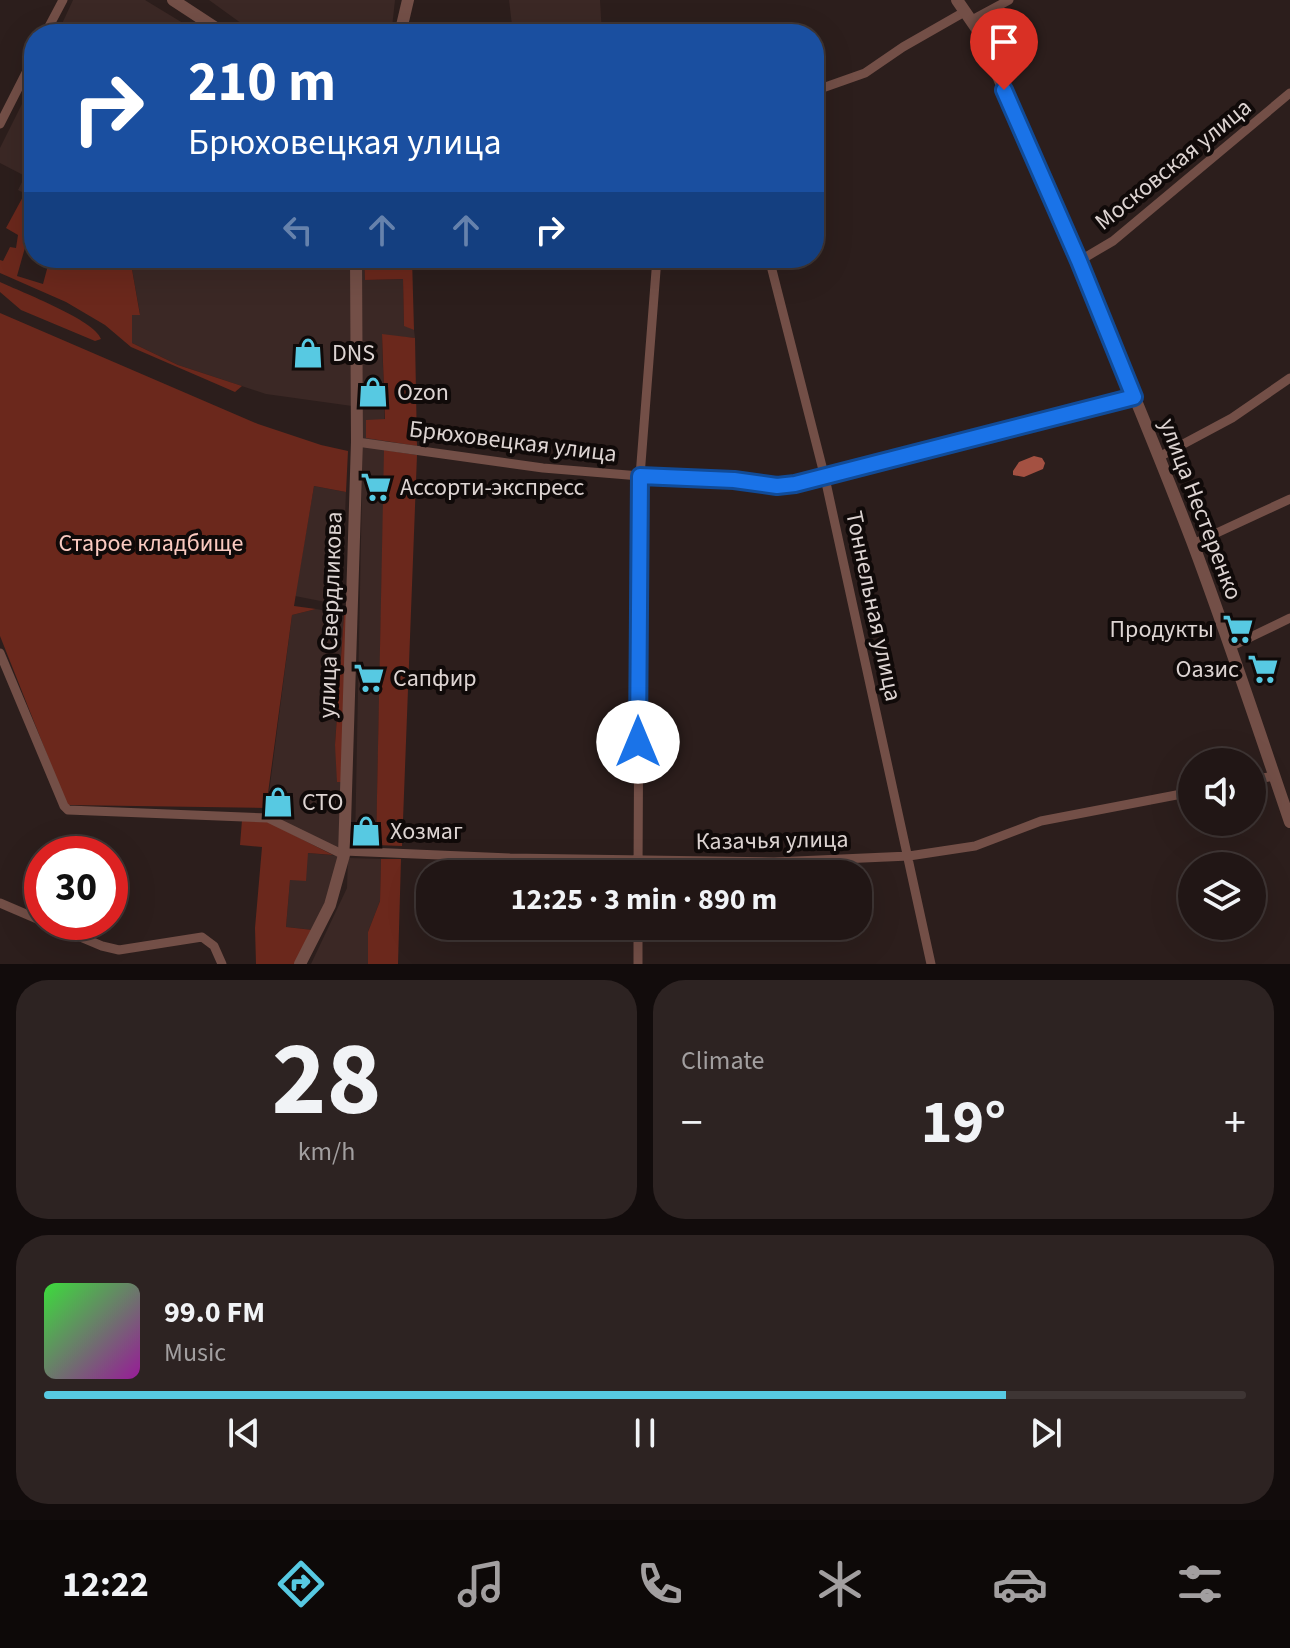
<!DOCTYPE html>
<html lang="en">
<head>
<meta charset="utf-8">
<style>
  body { margin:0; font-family:"Source Sans 3",sans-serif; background:#2d2322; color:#f1f3f6; height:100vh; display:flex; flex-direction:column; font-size:30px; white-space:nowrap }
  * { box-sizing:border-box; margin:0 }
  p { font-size:26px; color:#a29fa0 }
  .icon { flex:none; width:44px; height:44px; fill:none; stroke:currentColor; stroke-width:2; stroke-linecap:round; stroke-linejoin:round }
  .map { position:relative; height:964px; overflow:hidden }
  .drawer { display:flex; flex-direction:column; gap:16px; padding:16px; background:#120c0c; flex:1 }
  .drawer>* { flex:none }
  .guide { position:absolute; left:24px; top:24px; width:800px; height:244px; border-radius:32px; box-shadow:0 8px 32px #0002,0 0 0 2px #3e3534; background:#1a4fa0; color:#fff; overflow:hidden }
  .tools { position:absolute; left:1178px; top:748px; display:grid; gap:16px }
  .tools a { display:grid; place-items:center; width:88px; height:88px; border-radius:50%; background:#211615; box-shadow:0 8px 32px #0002,0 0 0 2px #3e3534; font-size:40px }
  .speed { position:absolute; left:24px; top:836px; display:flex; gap:16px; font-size:40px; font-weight:700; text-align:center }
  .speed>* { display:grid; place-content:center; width:104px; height:104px; border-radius:50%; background:#211615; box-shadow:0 8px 32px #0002,0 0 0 2px #3e3534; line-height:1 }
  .speed .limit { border:12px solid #d22; background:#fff; color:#111 }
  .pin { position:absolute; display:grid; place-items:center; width:68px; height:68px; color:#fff; margin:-82px -34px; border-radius:50% 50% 50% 0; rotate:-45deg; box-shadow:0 0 8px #0007 }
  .pin .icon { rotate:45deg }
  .me { position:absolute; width:88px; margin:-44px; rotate:0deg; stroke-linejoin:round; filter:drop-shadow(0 0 6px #0008) }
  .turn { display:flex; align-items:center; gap:28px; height:168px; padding:0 32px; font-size:36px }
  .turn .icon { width:104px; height:104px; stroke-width:2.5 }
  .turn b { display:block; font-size:56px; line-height:68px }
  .lanes { display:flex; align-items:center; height:76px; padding:0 32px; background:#0003; justify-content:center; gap:40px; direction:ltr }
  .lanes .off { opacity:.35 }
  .big { font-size:60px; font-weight:700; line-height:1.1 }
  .drawer .card { flex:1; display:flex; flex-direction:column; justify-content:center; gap:12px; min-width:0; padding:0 28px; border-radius:32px; background:#2d2322 }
  .drawer .dial { align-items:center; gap:0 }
  .dial b { font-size:104px; line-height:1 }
  .song { display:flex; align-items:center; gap:24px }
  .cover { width:96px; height:96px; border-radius:12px; background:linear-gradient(135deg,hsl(120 70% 55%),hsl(300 70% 35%)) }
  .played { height:8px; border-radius:4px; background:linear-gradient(90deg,#57c9e2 80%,#3e3534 80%) }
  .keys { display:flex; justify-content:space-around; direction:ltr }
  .heat { display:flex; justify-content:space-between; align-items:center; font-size:44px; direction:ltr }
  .drawer .tiles { flex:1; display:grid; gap:16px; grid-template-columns:1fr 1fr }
  .card:last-child { grid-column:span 2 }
  .trip { position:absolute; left:416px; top:860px; width:456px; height:80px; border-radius:32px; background:#211615; box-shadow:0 8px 32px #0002,0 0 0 2px #3e3534; font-weight:700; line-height:80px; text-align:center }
  .tab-bar { display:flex; height:128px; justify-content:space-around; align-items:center; background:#0d0908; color:#a29fa0 }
  .tab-bar .icon { width:56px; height:56px }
  .tab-bar .current { color:#57c9e2 }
  .tab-bar b { font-size:36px; color:#f1f3f6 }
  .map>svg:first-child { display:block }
</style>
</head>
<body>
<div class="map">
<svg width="1290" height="964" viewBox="0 0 1290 964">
  <rect width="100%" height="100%" fill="#2c1e1c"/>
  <path fill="#3b2825" d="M73,0H145L201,34H69L60,28Z
    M209,0H395L392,28L389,34H256Z
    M509,0H600L602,34H513Z
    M34,80V198L18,190L25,176L0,163V148Z
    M130,258H351L352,406L266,394L178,365L132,343V315L140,314Z
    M361,258H364L365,280L403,279L404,325L414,330L415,338L382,335L385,435L376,845L355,844L363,438Z
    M314,486L346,492L341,605L295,596Z
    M316,609L344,614L335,745L343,782L339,850L266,816L292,615Z
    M308,853L340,856L338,873L313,930L286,927L290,879Z
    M348,858L381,859L380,901L368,932V964H311L347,888Z"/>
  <path fill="#6b281c" d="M25,193L34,198V246L26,244L17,276L43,284L50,258H130L140,315H132V343L178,365L242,386L235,392L131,347L105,325L66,302L0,273V260L3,261L10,247L16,248L18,235L6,228Z
    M364,258H412L414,330L404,326L403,279L365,280Z
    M0,282C21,292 95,320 101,339L95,341L21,310L0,292Z
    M0,313L258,424L321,445L348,451L346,492L314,486L294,606L316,609L292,615L266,808L67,805L0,636Z
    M382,334L415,338L417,446L366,438V420L385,419Z
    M384,450L417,455L402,846L376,845Z
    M344,614H349L343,782H337L335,745Z
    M242,820L266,821L333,855L308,853L306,881L290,880L286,927L313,930L295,964H256L255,928L262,847L240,845Z
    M381,859H401L398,964H368V932L380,901Z"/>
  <path fill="#a45142" d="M1034,456L1042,458L1045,463L1043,469L1024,477L1013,475V471L1019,462Z"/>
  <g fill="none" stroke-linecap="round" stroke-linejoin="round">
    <path stroke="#734f47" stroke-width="9" d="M972,20L1009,0
      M45,34L63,0
      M814,91L865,73L903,47L966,11
      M0,124L34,57
      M769,258L825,478L931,964
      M1079,261L1113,241L1290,93
      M357,442L543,468L640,476L734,480L777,486L825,478L1134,397
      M1159,457L1232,418L1290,378
      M1193,544L1290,499
      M1230,647L1290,618
      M0,653L64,806L68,810L268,818L344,855
      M1252,780L1274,776
      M344,851L510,858L774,862L909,856L975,846L1041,821L1192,792
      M638,874L640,476L657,258
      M0,903L42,921
      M45,922L102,946L119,950L202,937L214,946L222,964
      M638,964V926"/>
    <path stroke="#734f47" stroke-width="12" d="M173,0L225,34
      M957,0L979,32C1052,201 1126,370 1192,541C1227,634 1258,728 1290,822
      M400,34L408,0
      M300,964L330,905L344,855L357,442L356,258"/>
  </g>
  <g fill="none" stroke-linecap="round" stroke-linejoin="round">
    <g stroke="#114b97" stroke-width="20">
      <path id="route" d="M638,742L640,476L734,480L777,486L795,484L1134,397L1079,261L1004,90"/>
    </g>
    <use href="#route" stroke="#1a73e8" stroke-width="14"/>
  </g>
  <defs>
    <g id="shop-bare" transform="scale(2.4)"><path d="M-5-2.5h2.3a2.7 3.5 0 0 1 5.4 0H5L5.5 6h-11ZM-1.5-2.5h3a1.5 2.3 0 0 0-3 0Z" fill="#57c9e2" stroke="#100a09" stroke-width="2.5" paint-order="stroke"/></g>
    <g id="supermarket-bare" transform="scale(2.4)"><path d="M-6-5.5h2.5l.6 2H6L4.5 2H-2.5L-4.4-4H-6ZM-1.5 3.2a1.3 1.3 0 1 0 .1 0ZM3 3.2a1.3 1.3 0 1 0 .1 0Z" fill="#57c9e2" stroke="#100a09" stroke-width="2.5" paint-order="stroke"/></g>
  </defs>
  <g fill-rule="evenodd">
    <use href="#shop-bare" x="308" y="353"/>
    <use href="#shop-bare" x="373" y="392"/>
    <use href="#supermarket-bare" x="376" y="487"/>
    <use href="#supermarket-bare" x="1238" y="629"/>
    <use href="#supermarket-bare" x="1263" y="669"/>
    <use href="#supermarket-bare" x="369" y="678"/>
    <use href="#shop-bare" x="278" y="802"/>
    <use href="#shop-bare" x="366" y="831"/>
  </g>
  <g text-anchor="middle" stroke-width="8" stroke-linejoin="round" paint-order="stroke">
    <g font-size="24" fill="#ddd4d2" stroke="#100a09">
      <text transform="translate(1173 164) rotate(-39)" y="8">Московская улица</text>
      <text transform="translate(513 441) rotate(7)" y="8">Брюховецкая улица</text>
      <text transform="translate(1201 509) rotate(69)" y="8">улица Нестеренко</text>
      <text transform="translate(874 606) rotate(78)" y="8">Тоннельная улица</text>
      <text transform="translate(330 615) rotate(-88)" y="8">улица Свердликова</text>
      <text transform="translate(772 840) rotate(-1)" y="8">Казачья улица</text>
    </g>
    <g font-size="24" fill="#ddd4d2" stroke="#100a09" text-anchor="start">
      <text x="332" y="361">DNS</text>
      <text x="397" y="400">Ozon</text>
      <text x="400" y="495">Ассорти-экспресс</text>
      <text x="1214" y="637" text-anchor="end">Продукты</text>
      <text x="1239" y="677" text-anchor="end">Оазис</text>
      <text x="393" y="686">Сапфир</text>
      <text x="302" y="810">СТО</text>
      <text x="390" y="839">Хозмаг</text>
    </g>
    <g font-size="24" fill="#fbcac0" stroke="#100a09">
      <text x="151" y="551">Старое кладбище</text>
    </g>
  </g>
</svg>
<div class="tools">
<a><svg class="icon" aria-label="sound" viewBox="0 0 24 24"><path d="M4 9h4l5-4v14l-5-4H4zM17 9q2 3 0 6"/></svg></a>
<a><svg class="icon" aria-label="layers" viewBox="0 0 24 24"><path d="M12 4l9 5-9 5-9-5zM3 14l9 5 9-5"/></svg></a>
</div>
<div class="speed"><div class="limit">30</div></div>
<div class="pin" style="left:1004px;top:90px;background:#d93025"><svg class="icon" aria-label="arrive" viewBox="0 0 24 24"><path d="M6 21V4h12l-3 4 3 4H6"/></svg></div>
<svg class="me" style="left:638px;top:742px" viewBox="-20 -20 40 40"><circle r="19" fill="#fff"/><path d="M0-13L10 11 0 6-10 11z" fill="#1a73e8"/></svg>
<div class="trip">12:25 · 3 min · 890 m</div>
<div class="guide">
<div class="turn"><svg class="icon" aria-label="right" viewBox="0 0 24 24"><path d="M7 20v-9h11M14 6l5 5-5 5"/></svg><div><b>210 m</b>Брюховецкая улица</div></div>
<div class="lanes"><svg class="icon off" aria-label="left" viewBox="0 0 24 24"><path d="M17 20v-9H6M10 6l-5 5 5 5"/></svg><svg class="icon off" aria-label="ahead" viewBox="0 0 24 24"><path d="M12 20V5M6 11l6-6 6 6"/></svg><svg class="icon off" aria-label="ahead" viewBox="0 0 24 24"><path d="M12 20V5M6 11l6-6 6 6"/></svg><svg class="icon" aria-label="right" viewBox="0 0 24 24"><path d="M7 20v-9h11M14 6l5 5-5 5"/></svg></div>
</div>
</div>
<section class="drawer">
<div class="tiles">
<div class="card dial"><b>28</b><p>km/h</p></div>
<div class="card"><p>Climate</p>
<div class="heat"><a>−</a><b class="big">19°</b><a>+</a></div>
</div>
<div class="card">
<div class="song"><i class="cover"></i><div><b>99.0 FM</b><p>Music</p></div></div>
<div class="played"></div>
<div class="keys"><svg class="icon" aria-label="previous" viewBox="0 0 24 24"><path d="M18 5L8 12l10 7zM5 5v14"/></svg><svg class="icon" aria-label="pause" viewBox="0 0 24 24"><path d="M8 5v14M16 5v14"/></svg><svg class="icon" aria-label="next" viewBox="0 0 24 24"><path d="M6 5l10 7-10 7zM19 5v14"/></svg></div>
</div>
</div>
</section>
<nav class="tab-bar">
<b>12:22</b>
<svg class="icon current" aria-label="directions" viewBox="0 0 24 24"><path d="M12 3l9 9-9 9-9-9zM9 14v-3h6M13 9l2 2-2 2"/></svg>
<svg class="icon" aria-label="music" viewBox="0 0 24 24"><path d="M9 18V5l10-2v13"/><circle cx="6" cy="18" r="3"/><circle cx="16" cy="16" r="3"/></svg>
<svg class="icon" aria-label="phone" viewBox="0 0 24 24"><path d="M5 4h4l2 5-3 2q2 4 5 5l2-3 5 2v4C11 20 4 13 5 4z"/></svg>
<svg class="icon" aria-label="climate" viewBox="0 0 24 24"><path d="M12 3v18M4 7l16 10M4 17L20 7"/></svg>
<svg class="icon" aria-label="car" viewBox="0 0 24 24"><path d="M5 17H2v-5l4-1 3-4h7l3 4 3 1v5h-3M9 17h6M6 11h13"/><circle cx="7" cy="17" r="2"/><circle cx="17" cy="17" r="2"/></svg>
<svg class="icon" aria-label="filters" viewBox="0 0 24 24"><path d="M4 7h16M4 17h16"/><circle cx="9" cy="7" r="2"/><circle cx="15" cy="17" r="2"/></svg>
</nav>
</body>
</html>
